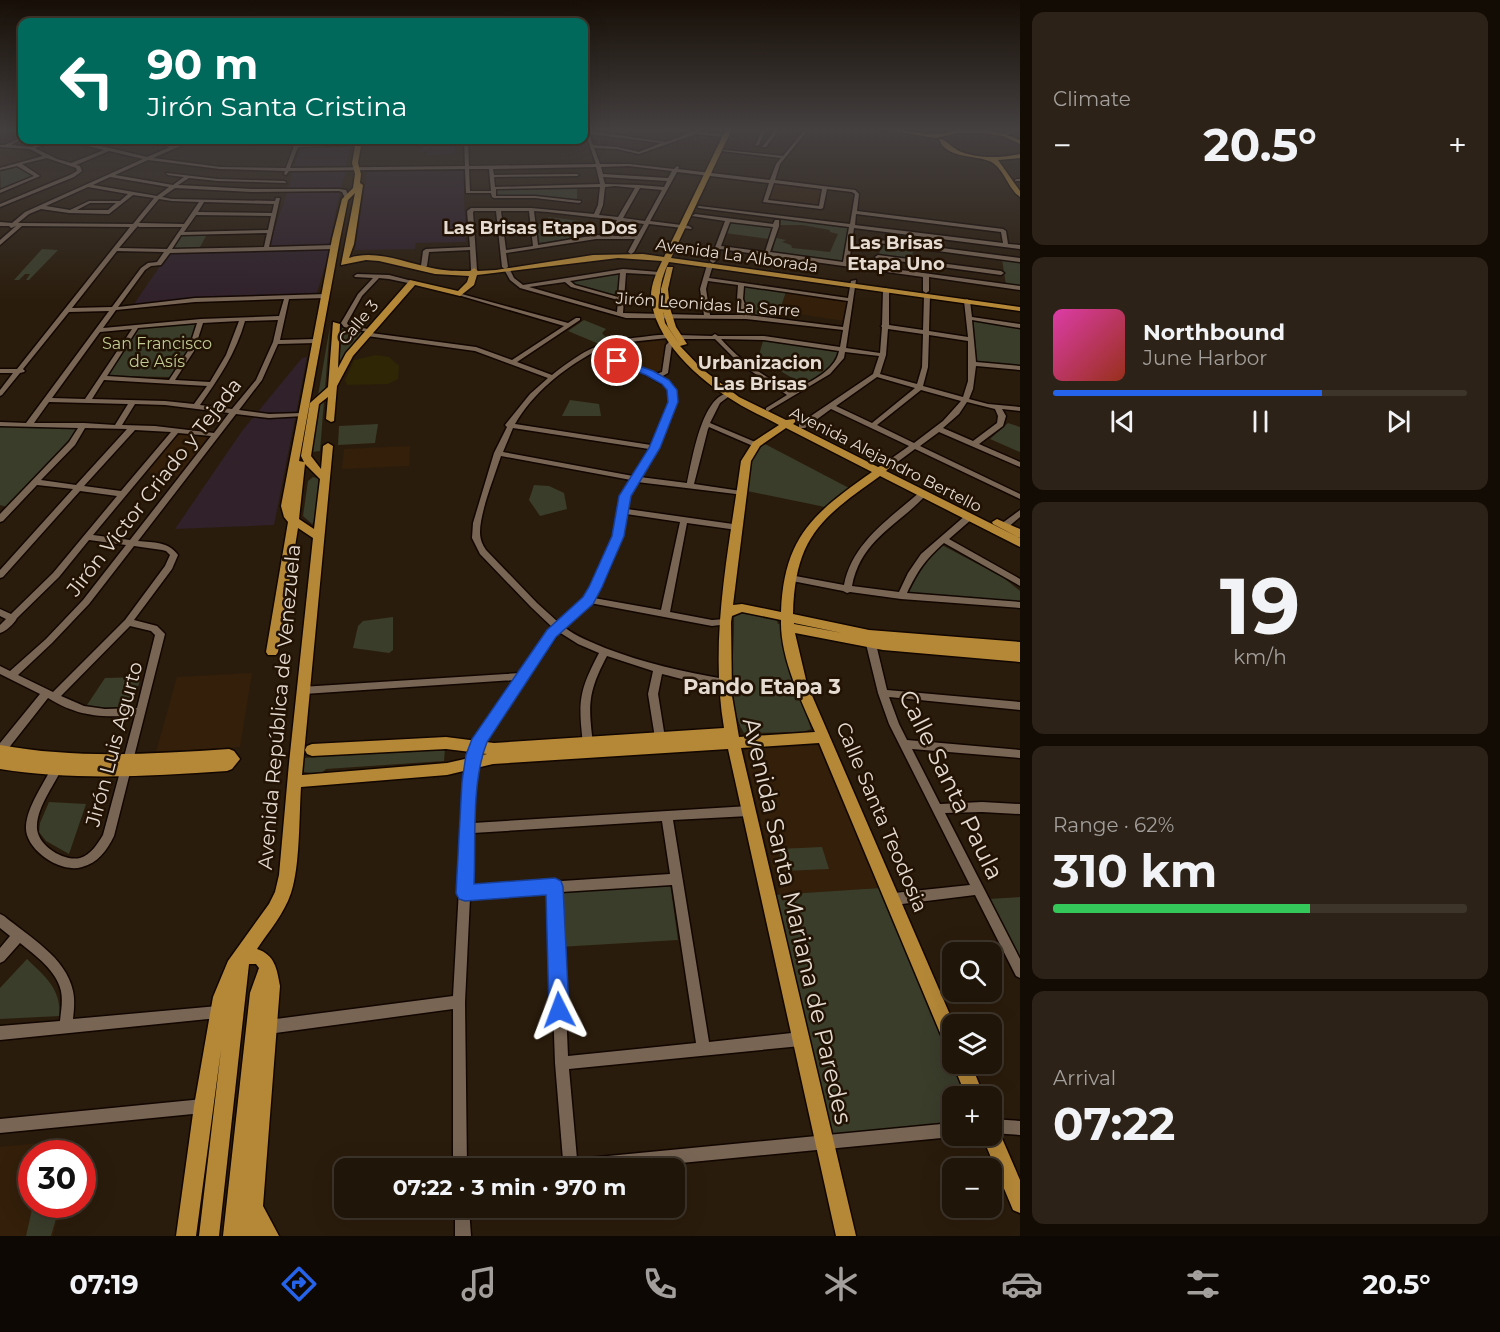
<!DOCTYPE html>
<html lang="en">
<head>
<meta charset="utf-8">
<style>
  body { margin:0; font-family:Montserrat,sans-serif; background:#2d2217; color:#f1f3f6; height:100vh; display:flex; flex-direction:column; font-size:22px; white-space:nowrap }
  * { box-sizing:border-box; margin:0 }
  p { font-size:20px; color:#a29f9c }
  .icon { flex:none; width:33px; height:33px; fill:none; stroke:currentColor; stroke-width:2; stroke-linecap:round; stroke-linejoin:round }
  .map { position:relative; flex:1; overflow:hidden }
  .panel { display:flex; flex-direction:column; gap:12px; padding:12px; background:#120c05; width:480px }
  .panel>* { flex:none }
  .guide { position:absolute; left:18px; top:18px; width:570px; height:126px; border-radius:12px; box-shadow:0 6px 24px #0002,0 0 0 2px #3d342a; background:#00695c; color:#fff; overflow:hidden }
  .fabs { position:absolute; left:942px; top:942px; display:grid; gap:12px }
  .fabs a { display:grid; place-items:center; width:60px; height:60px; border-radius:12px; background:#201509; box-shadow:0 6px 24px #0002,0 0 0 2px #3d342a; font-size:30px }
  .speed { position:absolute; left:18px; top:1140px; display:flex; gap:12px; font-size:30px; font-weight:700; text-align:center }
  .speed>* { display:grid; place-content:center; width:78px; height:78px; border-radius:50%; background:#201509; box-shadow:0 6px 24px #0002,0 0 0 2px #3d342a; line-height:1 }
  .speed .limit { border:9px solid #d22; background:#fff; color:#111 }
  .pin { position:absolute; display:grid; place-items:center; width:51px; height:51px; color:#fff; margin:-26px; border:3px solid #fff; border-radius:50%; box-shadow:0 2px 6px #0007 }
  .me { position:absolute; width:66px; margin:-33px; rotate:357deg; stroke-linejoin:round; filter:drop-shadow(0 0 4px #0008) }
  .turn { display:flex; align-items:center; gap:21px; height:126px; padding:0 30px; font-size:27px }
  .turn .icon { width:78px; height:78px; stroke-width:2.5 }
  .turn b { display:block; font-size:42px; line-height:51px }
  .big { font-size:45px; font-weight:700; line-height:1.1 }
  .panel .card { flex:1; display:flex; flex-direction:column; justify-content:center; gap:9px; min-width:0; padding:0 21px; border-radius:12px; background:#2d2217 }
  .panel .dial { align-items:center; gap:0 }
  .dial b { font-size:78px; line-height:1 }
  .song { display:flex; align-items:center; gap:18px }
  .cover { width:72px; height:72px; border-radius:9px; background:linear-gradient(135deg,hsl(320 70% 55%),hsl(10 70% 35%)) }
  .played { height:6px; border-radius:3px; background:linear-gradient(90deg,#2563eb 65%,#3d342a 65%) }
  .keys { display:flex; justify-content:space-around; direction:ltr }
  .heat { display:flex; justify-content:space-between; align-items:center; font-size:33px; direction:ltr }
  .charge { height:9px; border-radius:4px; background:linear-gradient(90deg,#34c759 62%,#3d342a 0) }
  .trip { position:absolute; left:334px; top:1158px; width:351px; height:60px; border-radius:12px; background:#201509; box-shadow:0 6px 24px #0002,0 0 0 2px #3d342a; font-weight:700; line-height:60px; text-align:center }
  .tab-bar { display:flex; height:96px; justify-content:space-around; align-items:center; background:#0d0804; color:#a29f9c }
  .tab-bar .icon { width:42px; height:42px }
  .tab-bar .on { color:#2563eb }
  .tab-bar b { font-size:27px; color:#f1f3f6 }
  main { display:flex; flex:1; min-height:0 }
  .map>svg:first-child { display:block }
</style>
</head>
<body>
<main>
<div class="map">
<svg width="1020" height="1236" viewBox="0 0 1020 1236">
  <rect width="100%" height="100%" fill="#2a1c0c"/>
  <path fill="#331f0a" d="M0,148L26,149L41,156L0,167Z
    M774,183L823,189L819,207L768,201Z
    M786,292L847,301L844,321L780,311Z
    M662,340L666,343L662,372L658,374L603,350L607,347Z
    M178,433L210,438L180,477L147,472Z
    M410,446L409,466L342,469L344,449Z
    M252,673L240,747L156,752L177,677Z
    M818,745L879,888L779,895L744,750Z
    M71,1140L69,1153L32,1154V1204L61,1205L53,1236H0V1147Z"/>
  <path fill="#30212b" d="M303,140H352L346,166L294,167Z
    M422,140H456L458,145H455V154L427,155V151L419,152L420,148H423L424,144H442V140Z
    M463,170L466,242L416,243L415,249L355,250L367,172Z
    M293,172H346L341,189L288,190Z
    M340,192L329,246L268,247L287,193Z
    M330,249L316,296L205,297L134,304L169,253Z
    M307,357L274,525L175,529L242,431L302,358Z"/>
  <path fill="#3a3d2a" d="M16,165L37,176L1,191L0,169Z
    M577,187V200L496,196L495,188Z
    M548,217L581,221L568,239L538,243L535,224H548Z
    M782,218L848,226L842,262L772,253L776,238L786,240L782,242L791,245L792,248L830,252L838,234L830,232V230L802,225H780Z
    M729,221L770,226L773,228L769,239L725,233Z
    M207,234L199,249H172L180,235Z
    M883,243L913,246L912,262L878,257Z
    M42,249L58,250L29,280H26L30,274H25L19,280H14Z
    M1002,259L1020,261V287L1006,285Z
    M617,273L621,275L616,294L613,295L574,285L569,280Z
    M742,286L786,292L777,318L748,316L742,300Z
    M968,318L1020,326V368L971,364Z
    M584,320L606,329L602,333L609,341L599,344L568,331Z
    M196,322L199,323L184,359L170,377L108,376L138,328Z
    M330,326L320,451L312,452L309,448Z
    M342,328L364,333L339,366Z
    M764,338L844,349L835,366L806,386L758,358Z
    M570,400L599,404L601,416H562Z
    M1008,423L1020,427V452L990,439Z
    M378,424L375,443L338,445L339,426Z
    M0,425L79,429L7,507L0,505Z
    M763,443L849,488L825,507L747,491L751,460Z
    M313,477L319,479L315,521L312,524L303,516L308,481Z
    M534,485L549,486L564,493L567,509L540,516L529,500Z
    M940,544L1004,578L1020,591V602L908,593L914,574Z
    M742,611L776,618L778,624L781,623L786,654L811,729L803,732L744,733C726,705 735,650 734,617Z
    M393,617V650L389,653L353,648L358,626L363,621Z
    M141,677L132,707L85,708L105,678Z
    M441,747L445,749L444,761L326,769L320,774L304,772V758Z
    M49,802L86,804L69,854L46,841L39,832L40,823Z
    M822,847L829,869L785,871L778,849Z
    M670,883L678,940L558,947L557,891Z
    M880,888L966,1096H952V1123L828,1134L774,895Z
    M1020,897V964L988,899Z
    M27,959C46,978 60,987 60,1016L0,1019V988Z
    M33,1205H60L51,1236H26Z"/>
  <path fill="#2e2605" d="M376,355L389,357L399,366L398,379L388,384L347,385L345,380L354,360Z"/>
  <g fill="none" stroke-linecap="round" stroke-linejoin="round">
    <g stroke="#120600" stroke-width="3">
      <path id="minor" d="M14,129H22V131L15,130Z
        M584,129H587L588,131L666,142L690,133L666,130L664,129L694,131L697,129H701L698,132L726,135L724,137L696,134L639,154L617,149L594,148L600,164H629L674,169L677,166L679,167L678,169L770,180L776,164L781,158L722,151L724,150L783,156L805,129H809L780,164L775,180L855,190L859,194L857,211L1003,229L1006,231L1008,244L1020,245V249L854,228L849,263L1020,286V290L929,277V291L926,293L923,291V277L720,249L716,261L713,263L710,261L725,221L692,216L695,214L773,224L775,220H779V226L770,252L843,262L849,227L699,208L697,207L699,206L850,224L855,194L852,192L827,189L823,208L821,209L763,202L769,183L677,172L650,221L689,226L692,228L691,229L649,224L634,252L631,254L628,252L635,239H596L506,253L508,267L505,269L502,267L496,211H474L473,212L477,270L474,272L471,270L470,250L429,252L427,266L424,268L421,266L423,251L426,249L470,247L467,211L471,208H531L594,214L598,205L600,187L496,189V196H535L581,201V202L579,203L535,198H494L492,197L491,193H466L465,169L289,171L286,175L284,174L285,171L220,169L148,160L115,175L173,185L184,177L168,175L166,173L218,179L284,181L286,182V183L218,181L189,178L178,185L252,189H339L346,190L349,197L345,198L342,192L339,191L252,192L175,188L162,197L172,199L275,201L276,198H280L269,247L334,245L337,247L334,249L170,253L161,265L151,266L145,270L118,307L195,298L326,294L329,296L326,298L289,299L280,340L316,339L319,341L316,343L278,344L262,380L239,410L269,414L302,413L304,414V416L269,418L236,414L138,541C154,543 168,541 178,555L172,569L134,620L157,626L165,634L114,836C107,850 98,863 82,867C60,874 24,849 26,826C27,807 44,783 52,767L56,766L60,767L61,770C53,787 38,806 37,825C35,844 63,862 80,858C91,855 98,843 103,835L135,716C99,717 79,717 48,698L4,754L0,755V743L40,694L0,674V666L10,671L46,639L83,600L126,545L89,540L59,577L17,618C15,623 5,632 0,633V625L6,619L0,616V609L11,614L53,573L117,496L80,491L3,577L0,578V570L73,489L37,485L3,521L0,522V514L69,442L78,428L0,426V422L26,423L109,311L69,312L23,369L25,371L24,372L20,373L2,395L0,396V390L13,373H0V369H17L130,227L22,226L0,245V240L16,226L11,228L9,226H0V222L12,223L25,212L143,159L109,151L76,165L80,166L82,171L74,177L0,207V204L70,175L77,171L76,168L47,158L22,164L40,176L0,193V190L34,176L17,166L0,170V168L43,156L30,149L0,147V145H5L22,137V139L11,145L31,147L50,140H55V141L35,148L57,159L71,163L104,150L68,141V140L110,148L147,157L170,147L142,141V140L174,146L188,140H192V141L153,158L220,167L286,168L296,140H300L299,145L358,143L360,144L358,145L298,147L290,168L465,166L464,140H468L469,166L596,164ZM589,134L661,143L639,152L617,147L593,145ZM629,166L672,171L668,178L603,174L601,167ZM596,167L600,184L495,187L494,177L577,176L579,175L577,174L494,175L493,169ZM469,169H489L491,191H470ZM110,177L169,187L157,196L93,185ZM603,177L667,181L664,187L639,185L605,184ZM774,183L822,189L819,206L768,200ZM615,186L635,188L618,217L599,215L603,205L605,187ZM88,187L128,194L120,201H89L70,210L46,206ZM640,188L662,190L645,221L623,218ZM133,195L154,198L133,224L18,223L29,214L41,209L69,213L109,214ZM159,199L172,201L199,202L184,224L139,223ZM204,202L274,204L272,213L198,212ZM90,203H116L108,210H77ZM501,211H529L533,246L506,250ZM534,211L548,212L617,220L608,236L596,235L538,245ZM856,214L1001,232L1003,243L855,225ZM196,215L271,216L268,230L184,232ZM621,221L644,224L637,236H613ZM730,222L773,227L765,252L721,246ZM138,226L139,227H182L167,249L119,248L136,228ZM267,233L264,247L172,249L181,235ZM117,251L164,252L157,262L148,263L141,268L112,307L72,308ZM284,299L279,316L201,319L103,328L116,310L195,302ZM278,320L273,342L256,380L232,409L200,405C219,378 236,353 245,321ZM239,321L226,355L210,382L175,380L194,351L203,323ZM197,323L188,351L169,380L107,376L138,328ZM132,329L85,399L52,398L100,332ZM104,380L207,386L194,404L165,401L92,399ZM49,402L128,404L115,425L84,423H34ZM135,404L165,405L229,413L214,433L155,426L122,425ZM85,428L127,429L76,485L41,480L75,445ZM135,430L171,432L121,491L84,486ZM178,433L211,436L130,540L93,535ZM134,546L162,550L166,551L170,555L165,566L125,620L53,692L18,675L52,643L89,604ZM130,626L151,631L155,635L137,708L105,709L84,706L61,696Z
        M762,129H766L759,145L755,146Z
        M776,129H780L766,147H762Z
        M1015,129H1019L1006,136L1002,135Z
        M1017,179H1020V181H1015V180Z
        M880,240L1020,258V262L878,243L877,242Z
        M878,255L1001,271L1004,273L1001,275L876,258L875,257Z
        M710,263L713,265L709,278L848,298L851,281L856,280L846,348L880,353L882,327L881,326L882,325L883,290L886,288L889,290V325L923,330L924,296L927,294L930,296L929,331L968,337L964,301L967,299L970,301L972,317L1020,324V328L972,320L976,362L1020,366V370L976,366L973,389L969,399L988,404L1020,407V411L1002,409L1006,416L1003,426L979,444L1020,462V467L939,432L920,446L1020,494V499L915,449L888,469H882V465L909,446L831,409L805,428H799V424L873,374L879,356L845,352L844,358L830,374L768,411L766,410V408L787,395L739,363L715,339H678L675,337L678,335L712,336L715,334L718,336H764L840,347L843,330L746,319L626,318L520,288L510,280L505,271L510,270L514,278L523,285L623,269L659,272L661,273V275L626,273L623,313L704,315L700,289L707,265ZM620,273L618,297L575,285L570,281ZM708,281L738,285L737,299L742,315H710L706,289ZM565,282L571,287L618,300L617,312L529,287ZM744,286L848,301L843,327L749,315L743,299ZM888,329L923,334L922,367L917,384L880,374L886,355ZM929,335L968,341V381L963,397L923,386L928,367ZM721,339L764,340L839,351C835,372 808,382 792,392C766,377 741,362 721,339ZM877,377L915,388L872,423L836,406ZM921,390L961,401L943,421L914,443L877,425ZM967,402L995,409L998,416L997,423L973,441L943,428L959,414Z
        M357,274L389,275L416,282L413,284L389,279L379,278L362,296L347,323L348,325L373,330L374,331L371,333L476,347L512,360L564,326L458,295V293L568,323L576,318H580V320L517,362L552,375C585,349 600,341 642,337C651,336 661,334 670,335V337L668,338L619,343L599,349L656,374L662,372L666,345L670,341L675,342L672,345L668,373L661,377C666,380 673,384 675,390C683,406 649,462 640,477L687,483C692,461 702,392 731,393L732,394L720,403L710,423L760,444L759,446H753L709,427L708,429L694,484L741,491L745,493L744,495L637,482L629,496L627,509L740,525L741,527L737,530L687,523L670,612L712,620L725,619L730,622L728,624L712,626L590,603L564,627C577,637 591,642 605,648C644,663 683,672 725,679L728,680L730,683L728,686C712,688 679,678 662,674L658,694L665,738L664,741L660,742L656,741L655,738L648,694L653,671L607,656C588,692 588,704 593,743L592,746L588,747L584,746L583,743C578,701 579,691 599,653L578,644L559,632L485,741C475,767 475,795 473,823L749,806L753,808L754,811L753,814L749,816L673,820L709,1042L801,1032L806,1034L808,1039L806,1044L801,1046L569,1069L577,1159L952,1123V1136H956L952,1137L629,1168H553L555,1163L563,1160L555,1063L549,893L470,898L465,1002L467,1168H453V1009L268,1034L263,1032L261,1027L263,1022L268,1020L453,996L465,782L469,755L475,739L515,680L304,694L301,693L299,690L301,687L520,673L552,627L531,607L480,554L472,538L473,523L494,453L507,427L505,425L530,394L548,378L475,351L367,336L364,334L368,332L344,327L341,323L358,294L373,278L355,277L354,276ZM594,352L645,374L664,385L669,390L670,402L651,445L515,424C533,393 563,369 594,352ZM513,428L649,449L633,476L503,452ZM501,456L631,480L621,496L614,536L592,587L585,598L558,622L537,603L486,550C482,544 480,539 480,532C480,512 495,475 501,456ZM626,514L680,522L661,610L594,598C609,573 621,543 626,514ZM662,821L670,874L471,887L473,833ZM672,885L696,1043L568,1056L561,892Z
        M920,492H923L927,494C898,526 861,539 852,586L899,592L908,573L921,554L966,515L969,514L973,517L972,519L949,539L1020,579V586L944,543C925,560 918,570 907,593L1020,602V608L901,599L850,592L847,593L843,591L787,580L786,578L790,575L844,585C852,543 889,519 920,492Z
        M1020,510V517L1007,528H1001L1000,526L1001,524Z
        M871,641L874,642L876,644L887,690L1020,702V710L889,697L899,724L907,740L1020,750V758L912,749L940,804L982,802L1020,804V814L982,812L945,813L1020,959V978L1016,976L975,895L894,905L890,903L888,899L890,895L894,893L970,885L889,724L878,693L866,644L868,642Z
        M0,914L4,916C29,937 66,957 73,991C75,1000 74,1010 73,1019L218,1006L223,1007L224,1012L223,1017L218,1018L0,1040V1026L60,1021C61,1011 63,1001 61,991C57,971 35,955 20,943L4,961L0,963V948L10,936L0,928Z
        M203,1099L208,1101L210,1106L208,1111L203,1113L0,1133V1119Z
        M992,1119L1020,1121V1135L992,1133Z
        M455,1208H469L471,1236H455Z"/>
    </g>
    <g stroke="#120600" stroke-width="3">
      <path id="major" d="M726,129H732L671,258L1020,307V311L669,262C662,276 658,290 661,306V289L667,267H673L668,289L670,308L676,327L687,344L680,346L702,369L739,397L786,420L794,419L796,421L793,424L878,467L885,464L889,465L890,467L886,471L1020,538V547L880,476C821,518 795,537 793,614L869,630L1020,642V652L875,639L1020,652V662L883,650L795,633L807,684L954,1024L952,1050L946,1047L819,743L741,748L856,1236H836L728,749L493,764L447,775L301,787C299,818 300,866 291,893C284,914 269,931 257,949C275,955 277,969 280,986L263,1206L279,1236H223L250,993L259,968L256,964H249L219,1236H199L221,1050L196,1236H176L194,1106L213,997L228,961L269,904L275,892L279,875L289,763L313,538L298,528L278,652L276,655H268L266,652L288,522L284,517L281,506L332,239L342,199L353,188L355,174L352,163L356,140H362L358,163L361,174L360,183L363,185L354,244L349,258C376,249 406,263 432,268C445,271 457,271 470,271L474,268L478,271L496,270L593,255L643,254L664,257ZM355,193L341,265L366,260L379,261L435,274L469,276L467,282L458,291L410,280L346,353L338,368L340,324L333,322L328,387L310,403L301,456L304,462L299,461L340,239L348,200ZM618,258L662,261C657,271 651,284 651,296C653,339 699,380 734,401C748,410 764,417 779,425L753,442L741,461C729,549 709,639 724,728L494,743L446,737L312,744L307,746L305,750L307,754L312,756L446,749L487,754L447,763L302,775L333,446L328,443L323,446L321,469L311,456L319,404L328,397L326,419L331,422L334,421L337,386L353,356L415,285L460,296L474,285L477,275ZM663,312L668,327L680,345L665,323ZM786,428L872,472C814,513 784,536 781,612L742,604L733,605L751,461L760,446ZM305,464L320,479L314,529L299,519ZM742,612L781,620C780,657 800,698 815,732L739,737L732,696L731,622L732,616ZM794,623L842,633L794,624Z
        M880,129C899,127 918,135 937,134C944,134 952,130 960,129C981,128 1001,132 1020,140V144L1003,136L981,133H958L936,138Z
        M939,139C946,139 951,147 959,151C978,159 1000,158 1020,154V158L998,160L1020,191V197C1008,189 1003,166 989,161C973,155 945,158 939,139Z
        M997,519L1020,529V538L993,524L992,522Z
        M0,745C76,759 152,754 229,749L234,751L240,759L232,769L227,771C151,776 76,781 0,769V757L21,760L0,757Z
        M953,1064H971L984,1096H966Z
        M992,1127L998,1129L1020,1180V1213L1013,1210L982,1136H992Z"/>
    </g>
    <use href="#minor" fill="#786554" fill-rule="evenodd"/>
    <use href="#major" fill="#b58838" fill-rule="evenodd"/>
  </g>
  <linearGradient id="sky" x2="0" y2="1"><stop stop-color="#170f07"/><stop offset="0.43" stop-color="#444040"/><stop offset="1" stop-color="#444040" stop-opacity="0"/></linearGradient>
  <rect width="1020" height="302" fill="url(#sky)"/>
  <path fill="#2563eb" stroke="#184099" stroke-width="1.5" d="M617,358L653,371L669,380L677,390L678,402L660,448L631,496L624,536L602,587L593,604L556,637L487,742C471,782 476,840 474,884L555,878L561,881L563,887L569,1010L566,1017L559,1020L552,1017L549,1010L546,895L465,901L459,899L456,893L462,782L466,755L472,739L547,630L583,597L589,587L612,536L619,496L649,448L668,402L667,390L662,384L646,375L614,363L612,361Z"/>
  <g text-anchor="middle" stroke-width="5" stroke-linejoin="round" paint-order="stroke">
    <g font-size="16" fill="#e5dbd1" stroke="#211204">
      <text transform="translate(737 255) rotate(8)" y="6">Avenida La Alborada</text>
      <text transform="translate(708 304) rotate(4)" y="6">Jirón Leonidas La Sarre</text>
      <text transform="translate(358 322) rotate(-50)" y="6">Calle 3</text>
      <text transform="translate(886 459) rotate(27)" y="6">Avenida Alejandro Bertello</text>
    </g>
    <g font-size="16" fill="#c0cb92" stroke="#211204">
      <text x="157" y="349">San Francisco<tspan x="157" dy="18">de Asís</tspan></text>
    </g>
    <g font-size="18" font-weight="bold" fill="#e5dbd1" stroke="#211204">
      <text x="540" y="234">Las Brisas Etapa Dos</text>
      <text x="896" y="249">Las Brisas<tspan x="896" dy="21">Etapa Uno</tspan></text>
      <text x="760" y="369">Urbanizacion<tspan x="760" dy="21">Las Brisas</tspan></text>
    </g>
    <g font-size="20" fill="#e5dbd1" stroke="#211204">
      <text transform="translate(154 487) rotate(-52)" y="7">Jirón Victor Criado y Tejada</text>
      <text transform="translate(279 707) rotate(-85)" y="7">Avenida República de Venezuela</text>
      <text transform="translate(114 744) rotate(-75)" y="7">Jirón Luis Agurto</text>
      <text transform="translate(882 817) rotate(67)" y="7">Calle Santa Teodosia</text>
    </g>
    <g font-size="21" font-weight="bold" fill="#e5dbd1" stroke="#211204">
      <text x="762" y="694">Pando Etapa 3</text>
    </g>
    <g font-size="24" fill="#e5dbd1" stroke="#211204">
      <text transform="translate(951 785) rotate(64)" y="8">Calle Santa Paula</text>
      <text transform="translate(797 921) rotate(77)" y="8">Avenida Santa Mariana de Paredes</text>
    </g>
  </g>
</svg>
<div class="fabs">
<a><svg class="icon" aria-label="search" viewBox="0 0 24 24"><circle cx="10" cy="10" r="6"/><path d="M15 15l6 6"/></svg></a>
<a><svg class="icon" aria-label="layers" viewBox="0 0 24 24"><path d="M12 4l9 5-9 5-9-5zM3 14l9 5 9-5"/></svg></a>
<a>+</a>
<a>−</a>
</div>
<div class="speed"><div class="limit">30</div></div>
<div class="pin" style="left:617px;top:361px;background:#d93025"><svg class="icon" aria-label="arrive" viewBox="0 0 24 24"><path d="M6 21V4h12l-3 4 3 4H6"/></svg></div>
<svg class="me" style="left:559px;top:1010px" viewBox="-20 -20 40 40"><path d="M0-17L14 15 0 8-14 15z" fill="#2563eb" stroke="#fff" stroke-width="4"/></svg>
<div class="trip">07:22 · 3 min · 970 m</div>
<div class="guide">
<div class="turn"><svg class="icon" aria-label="left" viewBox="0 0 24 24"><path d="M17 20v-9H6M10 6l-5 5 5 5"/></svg><div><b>90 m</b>Jirón Santa Cristina</div></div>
</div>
</div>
<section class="panel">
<div class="card"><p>Climate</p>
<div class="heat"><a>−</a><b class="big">20.5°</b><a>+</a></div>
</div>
<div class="card">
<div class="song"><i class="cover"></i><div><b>Northbound</b><p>June Harbor</p></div></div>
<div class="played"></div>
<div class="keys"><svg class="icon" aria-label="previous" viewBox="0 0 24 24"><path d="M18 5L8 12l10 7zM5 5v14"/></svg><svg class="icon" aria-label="pause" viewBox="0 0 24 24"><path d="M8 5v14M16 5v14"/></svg><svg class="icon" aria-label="next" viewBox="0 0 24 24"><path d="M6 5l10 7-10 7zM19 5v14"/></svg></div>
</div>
<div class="card dial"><b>19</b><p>km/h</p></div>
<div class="card"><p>Range · 62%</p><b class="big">310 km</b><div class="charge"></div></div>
<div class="card"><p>Arrival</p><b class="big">07:22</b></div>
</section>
</main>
<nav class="tab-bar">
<b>07:19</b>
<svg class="icon on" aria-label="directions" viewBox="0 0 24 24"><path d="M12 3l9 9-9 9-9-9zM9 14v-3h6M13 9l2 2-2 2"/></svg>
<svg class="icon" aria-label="music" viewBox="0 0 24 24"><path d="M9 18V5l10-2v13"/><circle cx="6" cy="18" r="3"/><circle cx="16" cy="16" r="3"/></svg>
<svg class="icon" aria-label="phone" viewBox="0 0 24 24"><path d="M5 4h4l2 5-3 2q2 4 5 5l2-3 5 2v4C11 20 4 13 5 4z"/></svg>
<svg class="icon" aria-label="climate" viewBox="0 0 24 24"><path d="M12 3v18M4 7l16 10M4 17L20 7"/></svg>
<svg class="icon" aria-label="car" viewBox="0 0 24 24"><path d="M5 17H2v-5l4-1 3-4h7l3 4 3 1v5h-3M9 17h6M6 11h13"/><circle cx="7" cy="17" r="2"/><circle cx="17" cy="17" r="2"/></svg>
<svg class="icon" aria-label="filters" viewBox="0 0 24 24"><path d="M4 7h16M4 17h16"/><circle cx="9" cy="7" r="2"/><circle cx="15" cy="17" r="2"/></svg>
<b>20.5°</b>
</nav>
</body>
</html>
